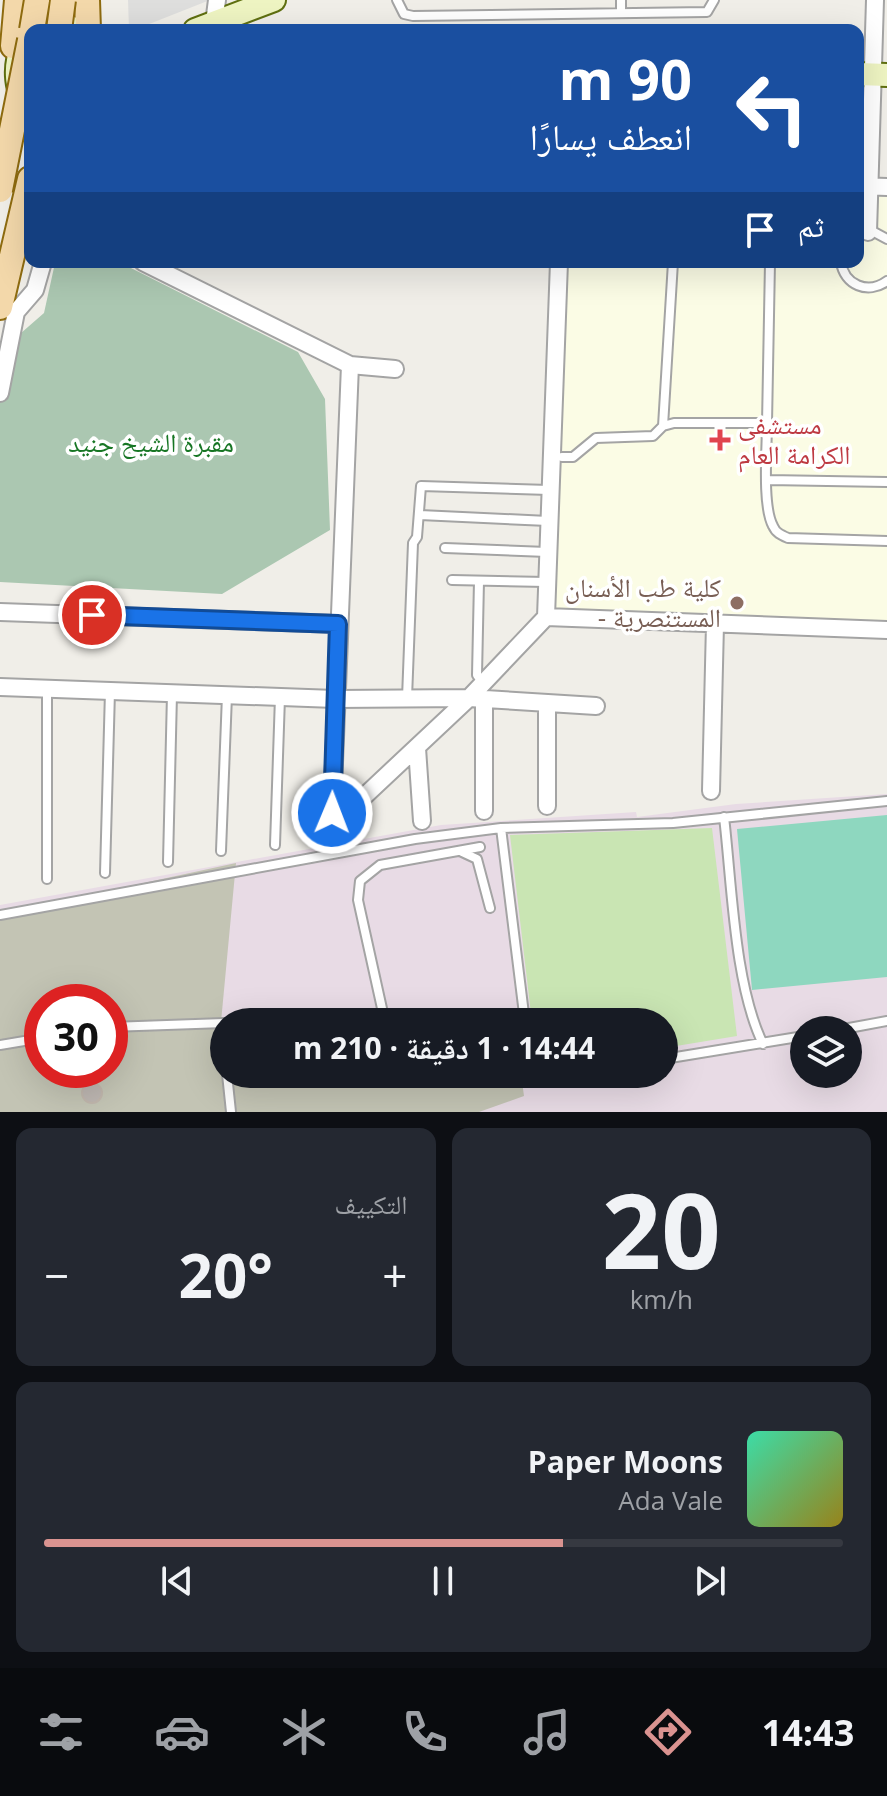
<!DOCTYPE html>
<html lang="ar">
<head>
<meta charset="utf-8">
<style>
  body { margin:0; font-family:"Open Sans","Noto Naskh Arabic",sans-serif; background:#242831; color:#f1f3f6; direction:rtl; height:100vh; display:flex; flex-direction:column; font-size:30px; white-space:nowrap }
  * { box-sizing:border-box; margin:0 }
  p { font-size:26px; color:#9ea1a6 }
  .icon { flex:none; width:44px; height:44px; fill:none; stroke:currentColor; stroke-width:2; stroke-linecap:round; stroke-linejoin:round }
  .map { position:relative; height:1112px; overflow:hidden; direction:ltr }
  .sheet { display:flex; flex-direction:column; gap:16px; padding:16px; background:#0d0f14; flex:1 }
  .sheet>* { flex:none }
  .guide { position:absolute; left:24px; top:24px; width:840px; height:244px; border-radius:16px; box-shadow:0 8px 32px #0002; direction:rtl; background:#1a4fa0; color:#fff; overflow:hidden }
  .fabs { position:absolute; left:790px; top:1016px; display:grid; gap:16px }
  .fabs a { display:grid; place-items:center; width:72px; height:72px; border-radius:50%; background:#171b24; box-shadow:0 8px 32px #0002; font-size:40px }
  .speed { position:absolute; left:24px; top:984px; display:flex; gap:16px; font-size:40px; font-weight:700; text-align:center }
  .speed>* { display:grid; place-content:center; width:104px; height:104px; border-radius:50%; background:#171b24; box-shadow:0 8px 32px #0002; line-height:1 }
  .speed .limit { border:12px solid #d22; background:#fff; color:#111 }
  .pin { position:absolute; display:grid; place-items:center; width:68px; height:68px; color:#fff; margin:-34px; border:4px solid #fff; border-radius:50%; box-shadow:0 2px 8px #0007 }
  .me { position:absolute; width:88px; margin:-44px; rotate:1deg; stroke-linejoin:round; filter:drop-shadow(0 0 6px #0008) }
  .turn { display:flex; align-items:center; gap:28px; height:168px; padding:0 40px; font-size:36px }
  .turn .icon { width:104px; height:104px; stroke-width:2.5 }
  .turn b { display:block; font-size:56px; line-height:68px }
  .then { display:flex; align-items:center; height:76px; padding:0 40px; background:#0003; gap:16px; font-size:30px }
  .big { font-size:60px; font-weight:700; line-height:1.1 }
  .sheet .tile { flex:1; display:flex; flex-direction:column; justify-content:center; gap:12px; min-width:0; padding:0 28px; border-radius:16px; background:#242831 }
  .sheet .dial { align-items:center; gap:0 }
  .dial b { font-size:104px; line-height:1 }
  .song { display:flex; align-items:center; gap:24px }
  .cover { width:96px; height:96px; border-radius:12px; background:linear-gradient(135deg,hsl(160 70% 55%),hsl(50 70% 35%)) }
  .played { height:8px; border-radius:4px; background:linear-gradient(90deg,#da9390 65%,#363941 65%) }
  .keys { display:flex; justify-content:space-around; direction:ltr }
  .heat { display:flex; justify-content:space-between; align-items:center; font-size:44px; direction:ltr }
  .sheet .tiles { flex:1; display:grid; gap:16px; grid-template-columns:1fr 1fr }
  .tile:last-child { grid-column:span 2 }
  .trip { position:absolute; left:210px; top:1008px; width:468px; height:80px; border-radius:40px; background:#171b24; box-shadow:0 8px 32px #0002; font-weight:700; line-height:80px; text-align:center; direction:rtl }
  .menu { display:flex; height:128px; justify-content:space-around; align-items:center; background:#090b0e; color:#9ea1a6 }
  .menu .icon { width:56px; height:56px }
  .menu .selected { color:#da9390 }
  .menu b { font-size:36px; color:#f1f3f6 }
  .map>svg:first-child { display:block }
</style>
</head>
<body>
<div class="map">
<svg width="887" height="1112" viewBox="0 0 887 1112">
  <rect width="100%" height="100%" fill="#f0eee8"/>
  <path fill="#dededd" d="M128,0H210L134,30H129Z"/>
  <path fill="#e8dbe5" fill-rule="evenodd" d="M887,794V1112H0V905L441,825L636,812L637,817L736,804ZM42,1002H110V1070H42ZM224,1022H664V1074H224ZM804,1030H848V1074H804Z"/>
  <path fill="#fbfce5" d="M858,192L887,193V623L546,617L561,262H858Z"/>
  <path fill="#c3c4b4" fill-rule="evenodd" d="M236,863L221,1022L224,1023V1074H521L524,1096L479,1112H0V914ZM42,1002H110V1070H42Z"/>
  <path fill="#c9e5b3" d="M712,828L737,1036L664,1048V1022H532L510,835Z"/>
  <path fill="#abc7b1" d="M55,263L123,264L298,352L325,399L330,530L222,594L0,582V379L5,347L44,313Z"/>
  <path fill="#8ed7bf" d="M887,815V977L752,990L737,829Z"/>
  <path fill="#bdb6b1" stroke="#c0b6ac" stroke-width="2" d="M82 1093a10 10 0 1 1 20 0a10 10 0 1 1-20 0Z"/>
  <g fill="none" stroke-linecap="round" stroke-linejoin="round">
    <g stroke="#a4a4a4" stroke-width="12">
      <path id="lane" d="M397,0L404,14L413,16L707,12L714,0
        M621,0V13
        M858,234L874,232L887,239
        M841,262C844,285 868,295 887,281
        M767,423C767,448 762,506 773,526C776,533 781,535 788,538L887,541
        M663,426L673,262
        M562,457H573L596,438L653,436L663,426L674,423H767L770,262
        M768,480L887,482
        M420,515L548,521
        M445,548L547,552
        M452,580L546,582
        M479,581L477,675L483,683
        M407,698L413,543L417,537L421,486L549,490
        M724,817C732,884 734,984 763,1044
        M501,828L525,1022
        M275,845L280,697
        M221,851L227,695
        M462,852L477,859L490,908
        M168,862L172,694
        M105,873L110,691
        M47,879V689
        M0,915L415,839L501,828L673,823L887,801
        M385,1022L358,900L360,881L380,865L480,847
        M110,1027L224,1023
        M838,1030L887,1021
        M0,1045L42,1038
        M664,1059L804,1036
        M227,1074L231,1112"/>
    </g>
    <g stroke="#a4a4a4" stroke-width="20">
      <path id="street" d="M214,23L217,0
        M858,186L887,187
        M868,232L875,0
        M143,262L350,365L395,369
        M350,365L332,813L339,820L469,698L546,617L559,262
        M0,393L16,312L35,290L43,262
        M0,612L338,624
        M546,617L887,630
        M0,687L335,699L469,698L596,706
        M547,703V806
        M417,748L422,821
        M711,791L715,624
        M484,811V699"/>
    </g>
    <g stroke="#5f6f10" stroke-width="26">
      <path id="secondary" d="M195,30L274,0
        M858,74L887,75
        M30,109C0,78 24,1 76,30"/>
    </g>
    <g stroke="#8e6b0f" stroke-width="28">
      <path id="primary" d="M87,0L88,30
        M13,46L17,0
        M0,307L30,179"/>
    </g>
    <use href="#lane" stroke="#fff" stroke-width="8"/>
    <use href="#street" stroke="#fff" stroke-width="16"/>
    <use href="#secondary" stroke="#eef4c2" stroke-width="22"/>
    <use href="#primary" stroke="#f3d8aa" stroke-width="24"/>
    <g stroke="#8e6b0f" stroke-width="28" stroke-linecap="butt">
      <path id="primary-bridge" d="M32,30L37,0
        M59,30L63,0
        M0,190L30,40"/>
    </g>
    <use href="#primary-bridge" stroke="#f3d8aa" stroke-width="24"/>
  </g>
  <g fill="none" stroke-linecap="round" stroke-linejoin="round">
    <g stroke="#114b97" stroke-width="20">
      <path id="route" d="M92,615L338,624L332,813"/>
    </g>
    <use href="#route" stroke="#1a73e8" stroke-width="14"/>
  </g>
  <path fill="#e0444e" stroke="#fff" stroke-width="3" d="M716 428h8v8h8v8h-8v8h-8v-8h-8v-8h8z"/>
  <circle fill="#8d6e63" stroke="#fff" stroke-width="3" cx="737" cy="603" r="8"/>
  <g text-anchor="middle" stroke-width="7" stroke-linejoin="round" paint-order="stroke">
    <g font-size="26" fill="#be3a42" stroke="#fff" text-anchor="start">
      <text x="738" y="434">مستشفى<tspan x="738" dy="30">الكرامة العام</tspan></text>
    </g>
    <g font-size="26" fill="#177624" stroke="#fff">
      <text x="151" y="452">مقبرة الشيخ جنيد</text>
    </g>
    <g font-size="26" fill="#785e54" stroke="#fff" text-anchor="end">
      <text x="721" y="597">كلية طب الأسنان<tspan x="721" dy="30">- المستنصرية</tspan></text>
    </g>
  </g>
</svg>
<div class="fabs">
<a><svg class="icon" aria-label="layers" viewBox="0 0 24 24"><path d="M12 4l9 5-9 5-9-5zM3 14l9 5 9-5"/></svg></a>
</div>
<div class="speed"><div class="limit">30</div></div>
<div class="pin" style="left:92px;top:615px;background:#d93025"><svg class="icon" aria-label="arrive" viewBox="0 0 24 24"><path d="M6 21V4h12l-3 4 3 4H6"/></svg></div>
<svg class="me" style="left:332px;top:813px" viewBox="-20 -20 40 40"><circle r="17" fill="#1a73e8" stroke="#fff" stroke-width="3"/><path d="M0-11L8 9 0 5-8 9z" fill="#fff"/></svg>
<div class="trip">14:44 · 1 دقيقة · 210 m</div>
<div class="guide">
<div class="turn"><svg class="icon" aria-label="left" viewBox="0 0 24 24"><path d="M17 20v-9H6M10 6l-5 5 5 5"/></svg><div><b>90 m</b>انعطف يسارًا</div></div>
<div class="then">ثم<svg class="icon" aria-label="arrive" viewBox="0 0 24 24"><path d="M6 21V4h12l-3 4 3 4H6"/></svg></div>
</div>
</div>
<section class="sheet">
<div class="tiles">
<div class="tile dial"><b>20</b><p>km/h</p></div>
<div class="tile"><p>التكييف</p>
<div class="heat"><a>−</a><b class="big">20°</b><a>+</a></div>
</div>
<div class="tile">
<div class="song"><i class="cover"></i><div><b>Paper Moons</b><p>Ada Vale</p></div></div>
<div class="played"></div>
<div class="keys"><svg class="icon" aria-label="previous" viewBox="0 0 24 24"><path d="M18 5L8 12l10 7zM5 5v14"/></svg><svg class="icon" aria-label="pause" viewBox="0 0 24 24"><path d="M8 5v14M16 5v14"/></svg><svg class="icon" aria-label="next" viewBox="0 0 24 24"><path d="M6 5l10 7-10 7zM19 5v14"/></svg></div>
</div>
</div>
</section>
<nav class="menu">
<b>14:43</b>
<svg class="icon selected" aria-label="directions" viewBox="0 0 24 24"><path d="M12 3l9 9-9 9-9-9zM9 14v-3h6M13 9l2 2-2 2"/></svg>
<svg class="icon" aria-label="music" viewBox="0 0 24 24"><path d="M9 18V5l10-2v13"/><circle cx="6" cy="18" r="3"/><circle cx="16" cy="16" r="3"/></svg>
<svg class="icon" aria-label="phone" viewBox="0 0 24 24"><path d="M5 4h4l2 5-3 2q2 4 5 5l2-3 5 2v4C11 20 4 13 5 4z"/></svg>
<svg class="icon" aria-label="climate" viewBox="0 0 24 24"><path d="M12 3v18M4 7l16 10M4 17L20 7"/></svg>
<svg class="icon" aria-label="car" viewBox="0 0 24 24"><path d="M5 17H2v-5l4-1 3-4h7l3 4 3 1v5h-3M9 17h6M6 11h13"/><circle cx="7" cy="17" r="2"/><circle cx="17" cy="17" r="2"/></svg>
<svg class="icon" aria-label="filters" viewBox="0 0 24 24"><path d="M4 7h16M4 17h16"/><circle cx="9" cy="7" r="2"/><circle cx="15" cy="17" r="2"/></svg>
</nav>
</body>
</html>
